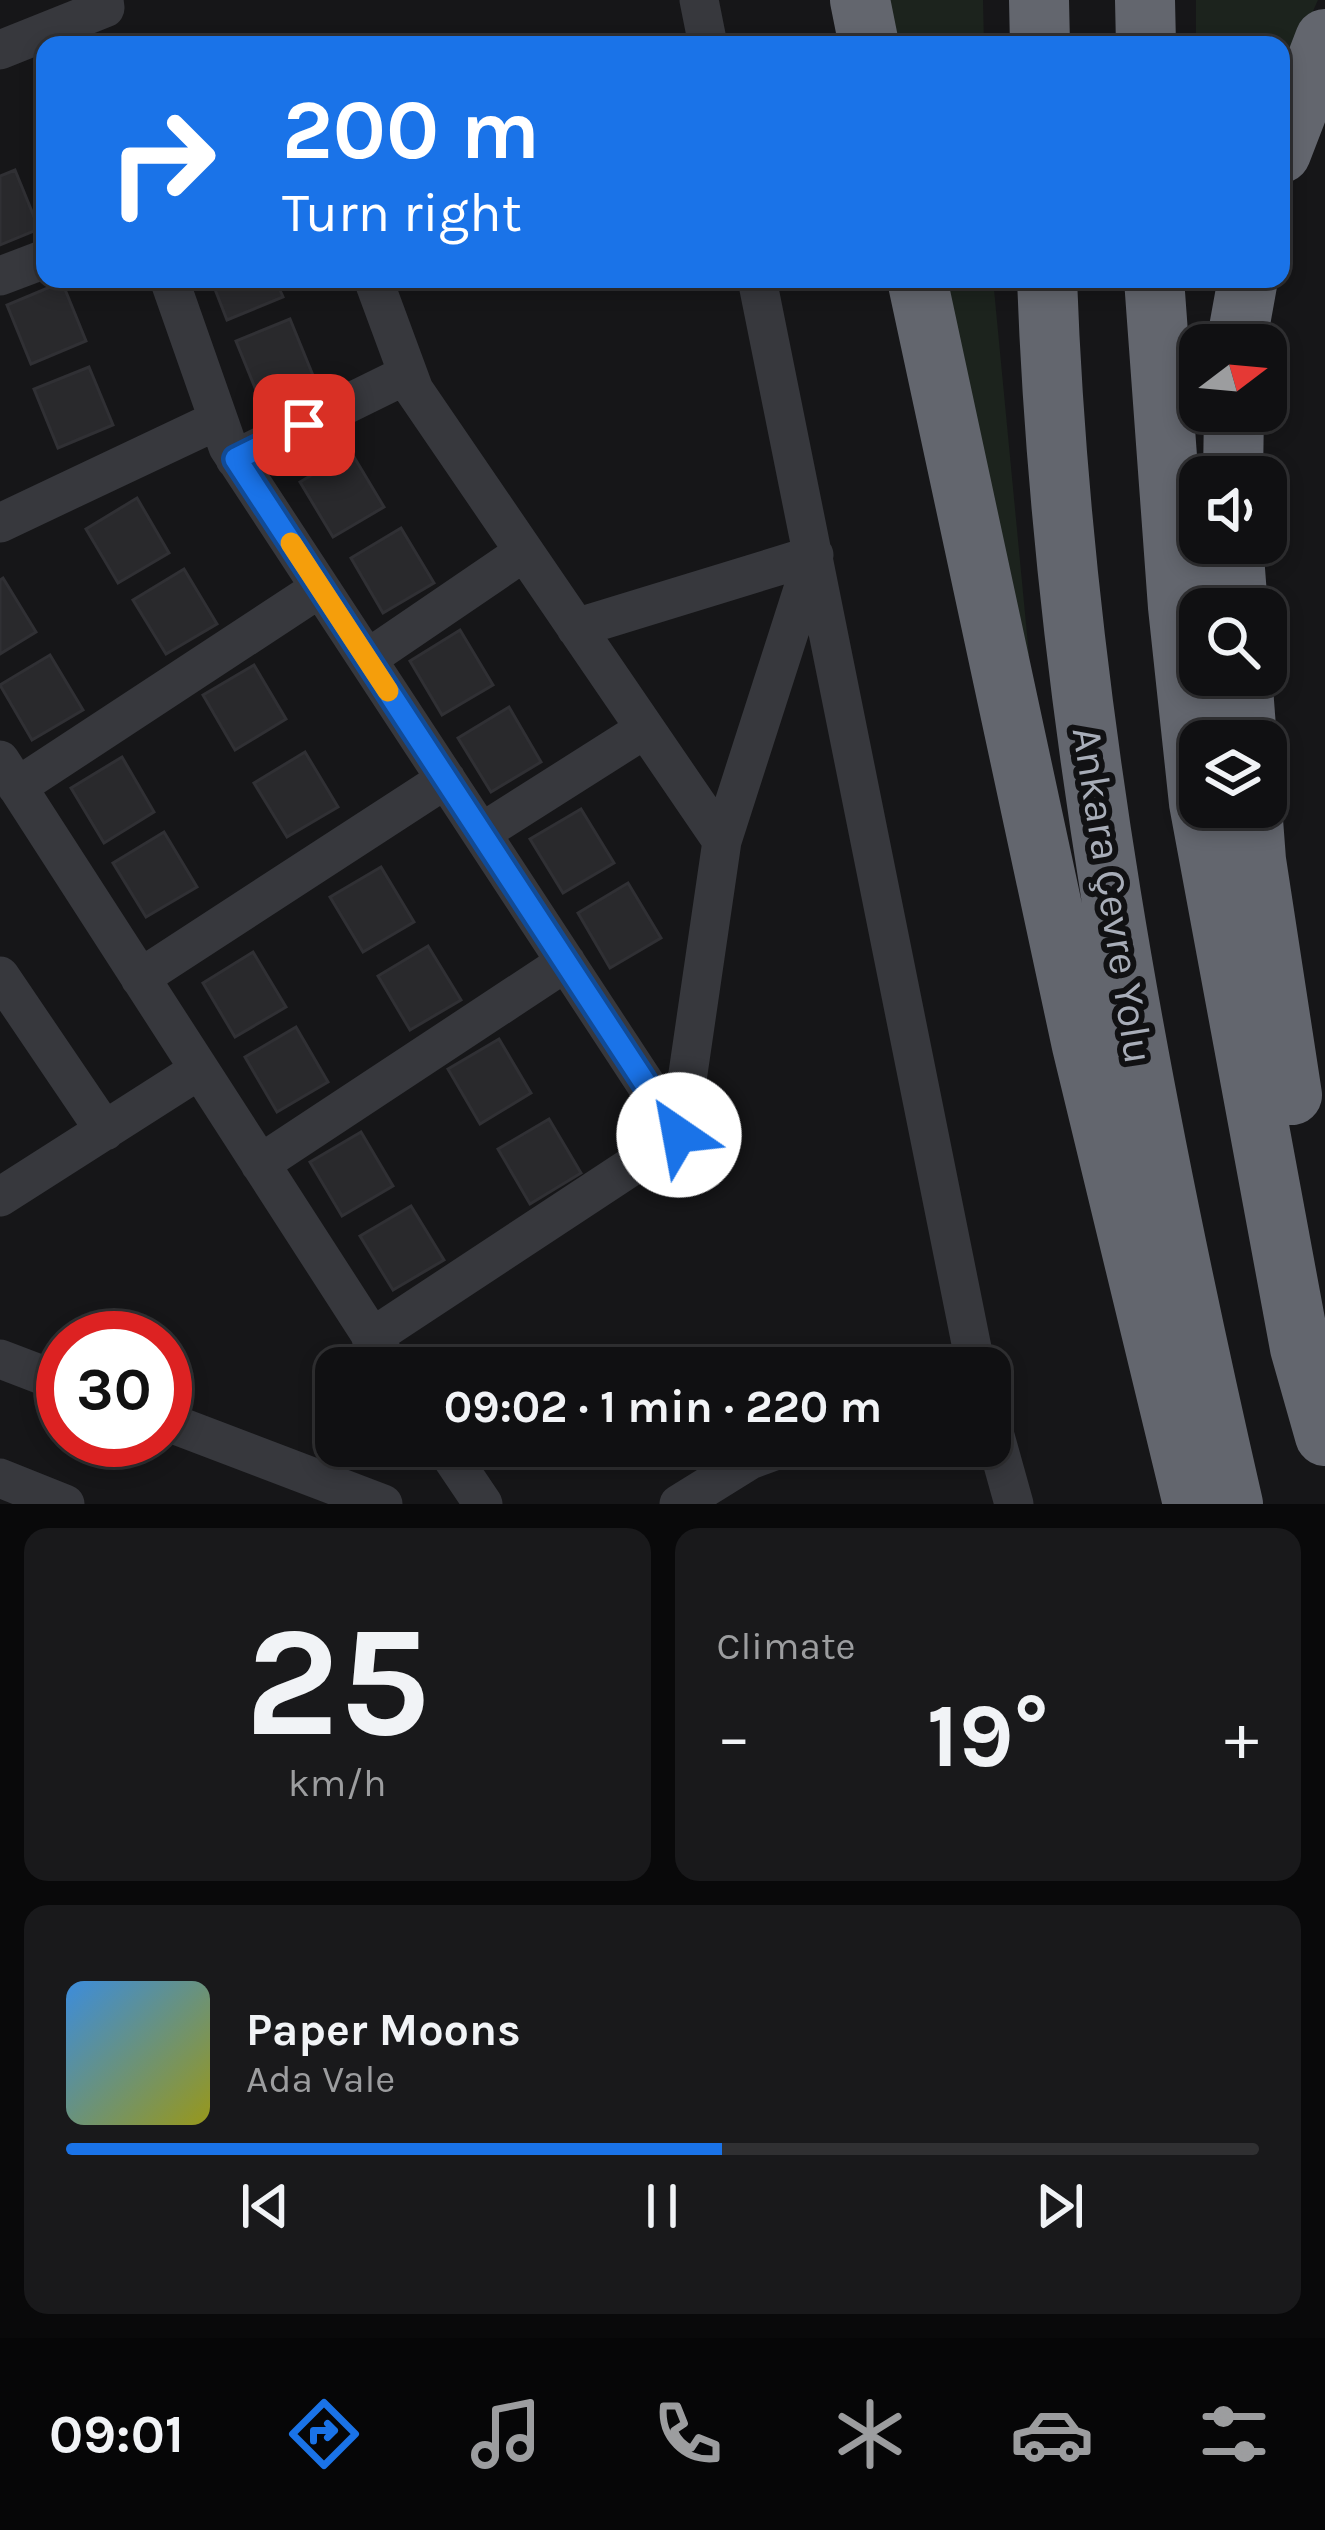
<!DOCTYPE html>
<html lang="en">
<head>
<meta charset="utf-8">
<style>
  body { margin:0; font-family:Karla,sans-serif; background:#19191b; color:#f1f3f6; height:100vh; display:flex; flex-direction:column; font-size:45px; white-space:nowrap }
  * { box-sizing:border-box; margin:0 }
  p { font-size:39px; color:#9c9d9f }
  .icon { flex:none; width:66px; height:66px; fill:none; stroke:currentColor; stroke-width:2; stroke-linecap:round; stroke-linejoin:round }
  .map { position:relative; height:1504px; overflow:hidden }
  .panel { display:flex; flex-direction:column; gap:24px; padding:24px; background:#09090a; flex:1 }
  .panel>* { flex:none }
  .hud { position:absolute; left:36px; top:36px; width:1254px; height:252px; border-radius:24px; box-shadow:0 6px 18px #0003,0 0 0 3px #303032; background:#1a73e8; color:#fff; overflow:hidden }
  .needle { width:78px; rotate:74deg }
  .buttons { position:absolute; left:1179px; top:324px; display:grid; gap:24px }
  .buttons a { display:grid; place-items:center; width:108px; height:108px; border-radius:24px; background:#101012; box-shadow:0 6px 18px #0003,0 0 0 3px #303032; font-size:60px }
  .speed { position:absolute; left:36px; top:1311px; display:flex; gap:24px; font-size:60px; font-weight:700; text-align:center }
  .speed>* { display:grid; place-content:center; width:156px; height:156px; border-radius:50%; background:#101012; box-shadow:0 6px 18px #0003,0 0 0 3px #303032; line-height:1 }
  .speed .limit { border:18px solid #d22; background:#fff; color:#111 }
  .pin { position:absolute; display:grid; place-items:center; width:102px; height:102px; color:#fff; margin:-51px; border-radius:24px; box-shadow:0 6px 18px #0006 }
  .me { position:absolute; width:132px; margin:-66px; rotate:327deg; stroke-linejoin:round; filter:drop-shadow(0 0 9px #0008) }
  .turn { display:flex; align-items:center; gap:42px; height:252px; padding:0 48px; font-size:54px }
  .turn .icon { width:156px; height:156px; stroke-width:2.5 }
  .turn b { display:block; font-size:84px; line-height:102px }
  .big { font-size:90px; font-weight:700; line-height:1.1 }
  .panel .tile { flex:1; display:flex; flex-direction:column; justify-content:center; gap:18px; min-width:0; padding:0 42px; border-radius:24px; background:#19191b }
  .panel .dial { align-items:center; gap:0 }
  .dial b { font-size:156px; line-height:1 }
  .song { display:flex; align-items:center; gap:36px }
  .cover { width:144px; height:144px; border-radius:18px; background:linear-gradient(135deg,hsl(210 70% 55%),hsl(60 70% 35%)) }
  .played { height:12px; border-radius:6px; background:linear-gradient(90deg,#1a73e8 55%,#303032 55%) }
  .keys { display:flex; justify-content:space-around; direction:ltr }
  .heat { display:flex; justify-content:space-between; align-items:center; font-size:66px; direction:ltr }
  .panel .tiles { flex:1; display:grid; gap:24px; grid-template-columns:1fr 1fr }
  .tile:last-child { grid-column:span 2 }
  .trip { position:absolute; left:315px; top:1347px; width:696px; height:120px; border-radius:24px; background:#101012; box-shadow:0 6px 18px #0003,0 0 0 3px #303032; font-weight:700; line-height:120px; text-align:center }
  .tabs { display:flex; height:192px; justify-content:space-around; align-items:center; background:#060607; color:#9c9d9f }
  .tabs .icon { width:84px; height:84px }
  .tabs .active { color:#1a73e8 }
  .tabs b { font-size:54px; color:#f1f3f6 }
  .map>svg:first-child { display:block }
</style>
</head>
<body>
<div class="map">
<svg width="1325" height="1504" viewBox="0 0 1325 1504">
  <rect width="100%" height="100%" fill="#161618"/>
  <path fill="#1c231d" d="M883,0H983L984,45H892Z
    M1196,0H1318L1281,82V45H1196Z
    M939,279H993L1029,655L1019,657Z"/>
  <path fill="#29292c" stroke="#303034" stroke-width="3" d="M15,170L39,229L0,245V176Z
    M211,279H275L283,297L227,320Z
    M62,282L86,341L31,364L7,305Z
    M290,319L314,378L260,400L236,341Z
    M89,367L113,425L58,448L34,389Z
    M351,452L384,507L333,537L300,482Z
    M137,498L169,553L118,583L86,529Z
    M401,528L434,583L383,613L351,558Z
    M184,569L217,624L166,654L133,600Z
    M3,578L36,632L0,654V580Z
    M460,630L493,685L442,715L410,661Z
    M50,655L83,710L32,740L0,685Z
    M254,665L286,719L235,750L203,695Z
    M509,707L541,762L491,792L458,738Z
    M305,752L338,807L287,837L254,783Z
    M122,757L154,812L104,843L71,788Z
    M581,809L614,863L563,893L530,839Z
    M164,832L197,887L146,917L113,863Z
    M381,867L414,922L363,952L330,897Z
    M628,883L661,938L610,968L578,913Z
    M428,946L461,1000L410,1030L378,976Z
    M253,952L286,1007L235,1037L203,983Z
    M296,1027L328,1082L277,1112L245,1057Z
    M499,1039L531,1093L480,1124L448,1069Z
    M549,1119L581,1173L530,1204L498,1149Z
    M361,1132L393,1186L342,1216L310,1162Z
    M411,1206L444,1260L393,1290L360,1236Z"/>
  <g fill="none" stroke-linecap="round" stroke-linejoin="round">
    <path stroke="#37383d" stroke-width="39" d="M699,0L708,45
      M0,50L105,8L104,0
      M0,276L45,259
      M169,279L228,447L679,1135L371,1338
      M373,279L414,390L722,841
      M757,279L976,1368
      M235,459L408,374
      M0,523L218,420
      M576,628L814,555
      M367,659L524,552
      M0,760L392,1368
      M17,787L320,588
      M481,833L645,729
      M0,976L105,1131
      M140,978L446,779
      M679,1135L722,841L813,558
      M260,1164L566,962
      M0,1197L199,1070
      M0,1359L63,1383
      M990,1418L1014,1504
      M165,1421L383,1504
      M444,1446L483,1504
      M0,1478L65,1504
      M679,1504L750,1460L788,1446"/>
    <path stroke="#63666e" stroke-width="60" d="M860,0L869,45
      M1039,0L1040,45
      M1145,0L1146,45
      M1281,153L1325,39
      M917,279L1082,1046L1193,1504
      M1047,279C1062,692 1141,1102 1233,1504
      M1154,279L1178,607L1199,803L1300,1348L1325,1436
      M1236,345L1248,279
      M1233,477L1234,411
      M1233,543L1238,609
      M1242,675L1247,741
      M1252,807L1256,860L1292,1095"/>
  </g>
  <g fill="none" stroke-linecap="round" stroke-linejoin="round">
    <g stroke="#114b97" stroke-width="30">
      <path id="route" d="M304,425L236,459L679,1135"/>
    </g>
    <use href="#route" stroke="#1a73e8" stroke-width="21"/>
    <path stroke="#f59e0b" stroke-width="21" d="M291,543L388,691"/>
  </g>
  <g text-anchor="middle" stroke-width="12" stroke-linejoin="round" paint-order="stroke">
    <g font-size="42" fill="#a8adb8" stroke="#111113">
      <text transform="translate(1114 895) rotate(81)" y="15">Ankara Çevre Yolu</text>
    </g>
  </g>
</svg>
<div class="buttons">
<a><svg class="needle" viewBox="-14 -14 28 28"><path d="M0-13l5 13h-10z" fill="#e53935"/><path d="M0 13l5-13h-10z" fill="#9c9d9f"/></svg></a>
<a><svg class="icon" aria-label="sound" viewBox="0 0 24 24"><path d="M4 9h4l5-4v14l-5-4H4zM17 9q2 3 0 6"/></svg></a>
<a><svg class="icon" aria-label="search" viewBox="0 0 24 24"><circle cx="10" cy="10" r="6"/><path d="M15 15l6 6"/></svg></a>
<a><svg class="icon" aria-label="layers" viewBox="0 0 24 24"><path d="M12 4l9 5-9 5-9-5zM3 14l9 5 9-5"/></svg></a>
</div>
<div class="speed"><div class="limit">30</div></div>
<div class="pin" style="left:304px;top:425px;background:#d93025"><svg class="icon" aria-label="arrive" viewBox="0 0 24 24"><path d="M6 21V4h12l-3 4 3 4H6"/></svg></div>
<svg class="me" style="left:679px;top:1135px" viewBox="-20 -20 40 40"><circle r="19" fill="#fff"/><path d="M0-13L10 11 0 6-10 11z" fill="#1a73e8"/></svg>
<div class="trip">09:02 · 1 min · 220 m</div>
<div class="hud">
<div class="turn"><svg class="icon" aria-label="right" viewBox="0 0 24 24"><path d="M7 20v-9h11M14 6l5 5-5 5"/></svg><div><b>200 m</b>Turn right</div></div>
</div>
</div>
<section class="panel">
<div class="tiles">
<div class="tile dial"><b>25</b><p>km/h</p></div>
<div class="tile"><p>Climate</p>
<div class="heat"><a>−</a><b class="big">19°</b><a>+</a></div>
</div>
<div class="tile">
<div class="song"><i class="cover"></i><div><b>Paper Moons</b><p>Ada Vale</p></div></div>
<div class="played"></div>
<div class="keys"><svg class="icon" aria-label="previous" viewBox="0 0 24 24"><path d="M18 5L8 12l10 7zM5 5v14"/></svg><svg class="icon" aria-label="pause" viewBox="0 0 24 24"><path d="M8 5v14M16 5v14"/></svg><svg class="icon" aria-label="next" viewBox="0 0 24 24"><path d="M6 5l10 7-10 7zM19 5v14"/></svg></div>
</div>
</div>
</section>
<nav class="tabs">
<b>09:01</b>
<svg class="icon active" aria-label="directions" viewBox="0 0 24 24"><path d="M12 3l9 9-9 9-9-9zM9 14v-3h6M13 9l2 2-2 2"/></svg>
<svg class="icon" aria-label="music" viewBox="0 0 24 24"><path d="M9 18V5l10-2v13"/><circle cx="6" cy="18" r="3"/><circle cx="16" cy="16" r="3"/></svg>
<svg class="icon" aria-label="phone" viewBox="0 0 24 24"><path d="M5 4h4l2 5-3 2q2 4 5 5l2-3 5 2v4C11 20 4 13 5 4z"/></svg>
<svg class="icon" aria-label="climate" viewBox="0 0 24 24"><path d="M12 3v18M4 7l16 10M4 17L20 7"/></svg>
<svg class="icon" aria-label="car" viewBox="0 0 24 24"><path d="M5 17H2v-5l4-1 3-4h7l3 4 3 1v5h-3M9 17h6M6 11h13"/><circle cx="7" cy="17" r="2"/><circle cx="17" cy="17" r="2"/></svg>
<svg class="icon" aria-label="filters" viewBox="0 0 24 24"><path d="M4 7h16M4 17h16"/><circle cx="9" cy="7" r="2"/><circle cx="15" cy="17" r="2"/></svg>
</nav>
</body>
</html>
